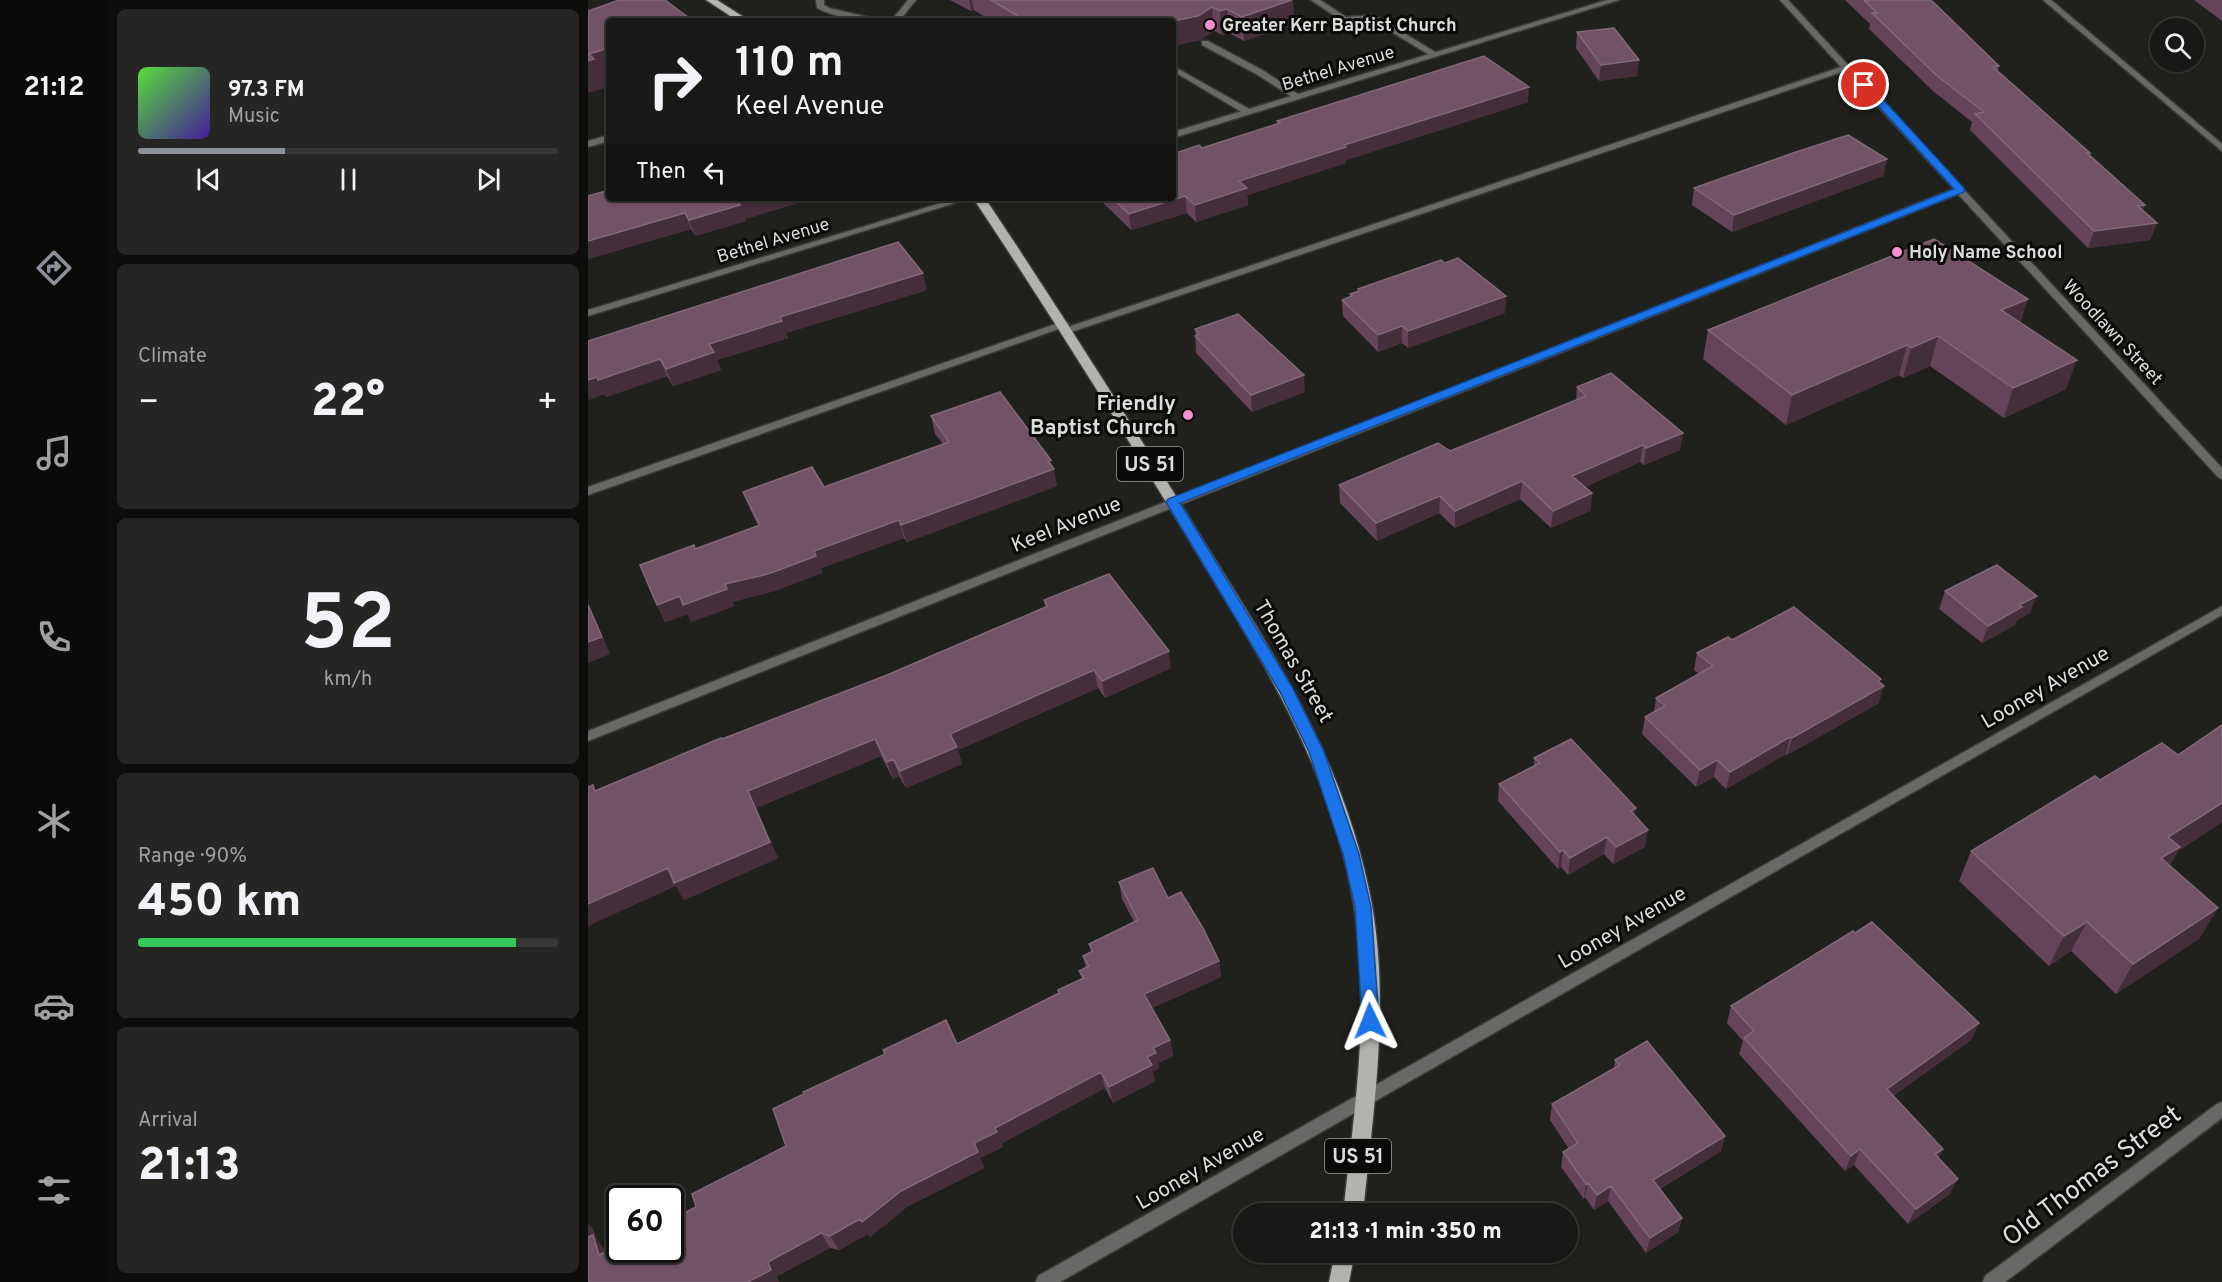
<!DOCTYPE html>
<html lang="en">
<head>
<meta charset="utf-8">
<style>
  body { margin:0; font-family:Overpass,sans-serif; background:#252523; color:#f1f3f6; height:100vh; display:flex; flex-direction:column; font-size:22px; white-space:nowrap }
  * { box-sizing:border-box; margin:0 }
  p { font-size:20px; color:#9fa0a1 }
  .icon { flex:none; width:33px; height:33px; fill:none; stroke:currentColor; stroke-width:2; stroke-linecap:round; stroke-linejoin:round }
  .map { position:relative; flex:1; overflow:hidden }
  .side { display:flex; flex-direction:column; gap:9px; padding:9px; background:#0d0d0c; width:480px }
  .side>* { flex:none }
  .top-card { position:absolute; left:18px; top:18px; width:570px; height:183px; border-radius:6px; box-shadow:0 2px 4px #0004,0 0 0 2px #363735; background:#181816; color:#f1f3f6; overflow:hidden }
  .tools { position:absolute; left:1562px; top:18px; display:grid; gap:12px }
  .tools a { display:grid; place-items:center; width:54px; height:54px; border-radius:50%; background:#181816; box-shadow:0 2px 4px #0004,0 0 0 2px #363735; font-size:30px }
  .speed { position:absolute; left:18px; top:1185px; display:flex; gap:12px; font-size:30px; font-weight:700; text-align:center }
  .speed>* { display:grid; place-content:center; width:78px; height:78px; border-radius:50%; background:#181816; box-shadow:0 2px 4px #0004,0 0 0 2px #363735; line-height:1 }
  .speed .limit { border:3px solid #111; border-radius:9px; background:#fff; color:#111 }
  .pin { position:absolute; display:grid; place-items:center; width:51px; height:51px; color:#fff; margin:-26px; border:3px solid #fff; border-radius:50%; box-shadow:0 2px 6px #0007 }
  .me { position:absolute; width:66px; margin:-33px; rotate:358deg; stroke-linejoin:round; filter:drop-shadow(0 0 4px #0008) }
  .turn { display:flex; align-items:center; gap:21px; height:126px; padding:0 30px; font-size:27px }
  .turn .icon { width:78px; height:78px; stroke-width:2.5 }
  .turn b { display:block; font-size:42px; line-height:51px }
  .then { display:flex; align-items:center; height:57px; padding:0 30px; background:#0003; gap:12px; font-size:22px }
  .big { font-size:45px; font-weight:800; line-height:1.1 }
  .side .card { flex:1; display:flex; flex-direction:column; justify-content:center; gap:9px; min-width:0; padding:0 21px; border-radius:9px; background:#252523 }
  .side .dial { align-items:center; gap:0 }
  .dial b { font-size:78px; line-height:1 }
  .song { display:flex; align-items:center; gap:18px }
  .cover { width:72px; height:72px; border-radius:9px; background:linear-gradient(135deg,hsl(110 70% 55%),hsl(260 70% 35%)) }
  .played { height:6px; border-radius:3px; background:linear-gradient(90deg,#8c9099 35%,#363735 35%) }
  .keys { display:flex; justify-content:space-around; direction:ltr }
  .heat { display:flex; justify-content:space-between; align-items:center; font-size:33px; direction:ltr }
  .charge { height:9px; border-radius:4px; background:linear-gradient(90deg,#34c759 90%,#363735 0) }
  .trip { position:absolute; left:645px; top:1203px; width:345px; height:60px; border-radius:30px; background:#181816; box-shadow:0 2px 4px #0004,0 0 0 2px #363735; font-weight:800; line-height:60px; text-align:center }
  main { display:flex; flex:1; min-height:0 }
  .tabs { display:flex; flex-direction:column; width:108px; justify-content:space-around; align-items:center; background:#0a0a09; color:#9fa0a1 }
  .tabs .icon { width:42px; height:42px }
  .tabs .current { color:#8c9099 }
  .tabs b { font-size:27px; color:#f1f3f6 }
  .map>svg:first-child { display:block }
</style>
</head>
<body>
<main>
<nav class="tabs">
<b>21:12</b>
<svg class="icon current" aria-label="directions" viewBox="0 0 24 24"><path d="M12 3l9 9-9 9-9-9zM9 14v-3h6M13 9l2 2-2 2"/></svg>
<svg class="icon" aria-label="music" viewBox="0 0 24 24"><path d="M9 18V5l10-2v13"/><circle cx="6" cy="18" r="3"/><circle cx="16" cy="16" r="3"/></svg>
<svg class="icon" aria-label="phone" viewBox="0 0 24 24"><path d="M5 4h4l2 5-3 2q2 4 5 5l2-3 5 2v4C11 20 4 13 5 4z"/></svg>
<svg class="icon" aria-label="climate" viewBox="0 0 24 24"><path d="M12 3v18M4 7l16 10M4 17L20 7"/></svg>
<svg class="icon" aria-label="car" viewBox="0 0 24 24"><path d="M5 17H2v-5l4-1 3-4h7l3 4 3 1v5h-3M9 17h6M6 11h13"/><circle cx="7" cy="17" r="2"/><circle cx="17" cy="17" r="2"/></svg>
<svg class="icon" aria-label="filters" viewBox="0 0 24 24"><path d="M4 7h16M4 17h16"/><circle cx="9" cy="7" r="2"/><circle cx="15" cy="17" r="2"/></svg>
</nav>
<section class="side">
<div class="card">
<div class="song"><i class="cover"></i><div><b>97.3 FM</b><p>Music</p></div></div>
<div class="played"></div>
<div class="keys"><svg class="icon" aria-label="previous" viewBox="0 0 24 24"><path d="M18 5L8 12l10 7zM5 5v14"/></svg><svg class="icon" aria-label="pause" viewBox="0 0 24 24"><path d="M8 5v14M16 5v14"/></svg><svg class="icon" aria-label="next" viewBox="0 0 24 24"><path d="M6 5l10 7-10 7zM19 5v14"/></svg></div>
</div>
<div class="card"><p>Climate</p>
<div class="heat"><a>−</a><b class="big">22°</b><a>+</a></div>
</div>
<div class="card dial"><b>52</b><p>km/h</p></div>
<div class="card"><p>Range · 90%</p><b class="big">450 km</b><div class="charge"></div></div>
<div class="card"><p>Arrival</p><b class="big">21:13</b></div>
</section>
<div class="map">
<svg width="1634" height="1282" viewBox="0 0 1634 1282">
  <rect width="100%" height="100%" fill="#20201d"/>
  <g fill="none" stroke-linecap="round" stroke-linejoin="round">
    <g stroke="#3a3a37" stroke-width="3">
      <path id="service" d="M228,0H236V5L241,8L296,21C275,21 248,18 229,8Z
        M320,0H328L311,21H303Z
        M723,0H732L758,17L786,15L852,55L845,57L782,19L754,21Z
        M1455,0H1463L1634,144V151Z
        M614,41H620L676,71L714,97L707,99L670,75L614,45Z
        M585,66L663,110L664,112L657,114L585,71Z
        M21,135V141L0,147V141Z
        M476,321L481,324L479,326L0,495V487Z"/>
    </g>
    <g stroke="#3a3a37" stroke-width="3">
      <path id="minor" d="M1019,0H1031L585,138V132Z
        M1192,0H1200L1260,65H1264V69L1634,468V479L1630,477L1370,194L0,741V731L1366,189L1257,71L483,332L480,333L475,330L477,328L1253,67Z
        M370,198H383L0,316V310Z
        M1634,606V615L472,1282H448L450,1276Z
        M1634,1102V1118L1417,1282H1395L1397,1276L1629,1104Z"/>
    </g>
    <g stroke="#3a3a37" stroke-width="3">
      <path id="primary" d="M118,0H129L162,21H150Z
        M385,198H397C471,309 542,421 612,535C686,655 758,762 784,905C802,1007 785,1112 775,1214H755C766,1112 783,1008 766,906C743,765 670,654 598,535C529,421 459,309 385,198Z
        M747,1252H767L761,1282H741Z"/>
    </g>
    <use href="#service" fill="#686967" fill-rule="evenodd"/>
    <use href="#minor" fill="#686967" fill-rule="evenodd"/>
    <use href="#primary" fill="#b2b2ae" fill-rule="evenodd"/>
  </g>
  <path fill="#654358" d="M362,0H705L706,24L656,41L641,33L634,35L626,31L612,40L585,46V21H403L386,10L383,11Z
    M1257,0H1343L1411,66L1410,71L1502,153L1501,156L1557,205L1555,210L1569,223L1562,240L1500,248L1382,130L1384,122L1345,91L1281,29L1282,24Z
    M1606,0H1634V21Z
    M989,32L1049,76L1011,81L988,48Z
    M940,102L758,160V163L659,195L660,205L608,222L599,213L543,230L510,198H585L614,148L690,124L689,121Z
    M1299,159L1295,176L1144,232L1104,205L1106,188Z
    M0,196L220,200L157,219L158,221L107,236L103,229L0,259Z
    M857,263L918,296L917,313L820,348L814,343L790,352L755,316L754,300L762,297V294L770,291V289Z
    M339,290L198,333L200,338L129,360L133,370L85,386L79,376L18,397L16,394L0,400V341Z
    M1440,299L1432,323L1478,389L1416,418L1342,366L1315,378L1311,375L1198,425L1115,359L1120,330Z
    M607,329L717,392L664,412L608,353Z
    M989,387L1095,433L1092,450L1056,465L1052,462L997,487L1004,493L1002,511L963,528L932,499L867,528L851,513L789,541L752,503L751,485L862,451L988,400Z
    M343,416L464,466L469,486L319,542L316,538L233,568L234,573L186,591L144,602L146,606L103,622L100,614L77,622L69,605L107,549L170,526L162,509L155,492L236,487L355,444L347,434Z
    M1357,591L1442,613L1429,620L1427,625L1394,643L1351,609Z
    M456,600L583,668L517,698L510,688L370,750L374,764L318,788L311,776L305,779L293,756L168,808L190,858L96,900L88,886L8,791L134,739L299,675L457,607Z
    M1144,640L1292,682L1291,703L1199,755L1198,754L1138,789L1126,777L1108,787L1054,734L1057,717L1066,712L1068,698L1111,674L1106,670L1109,653Z
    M946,758L1047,815L1057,847L1025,864L1016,854L980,875L973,867L970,869L910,801L911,784L946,766Z
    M1512,780L1634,822L1590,851L1581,866L1612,938L1528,994L1483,951L1461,966L1371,881L1383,851Z
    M531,882L580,898L631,961L633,977L564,1008L582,1040L585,1056L570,1063L571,1068L565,1072L567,1081L525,1103L517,1088L414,1143L415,1147L392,1158L396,1168L320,1206L282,1237L280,1234L251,1250L242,1248L189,1276L0,1282L5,1229L9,1240L17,1252L108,1207L198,1146L369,1044L471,993L470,990L494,979L491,971L498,968L495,956L503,952L501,944L546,922L534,899Z
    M1143,1006L1391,1023L1383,1040L1305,1096L1351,1158L1362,1194L1320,1224L1266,1165L1257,1171L1151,1054L1155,1041L1139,1023Z
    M1027,1060L1137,1136L1133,1151L1072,1189L1094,1218L1090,1232L1058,1253L1020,1201L1006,1210L997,1197L996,1199L973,1167L975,1152L981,1149L962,1120L964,1104L1026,1068Z"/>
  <path fill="#442e3a" d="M381,0H384L386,10L383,11Z
    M705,0L706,24L656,41L654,17Z
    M624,7L626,31L612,40L585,46V21Z
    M639,9L641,33L634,35L632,11Z
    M21,48V80L15,82L17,88L0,93V61L1,54Z
    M1051,60L1049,76L1011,81L1013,65Z
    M941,87L940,102L758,160V163L659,195L660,205L608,222L607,205L651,181L756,145Z
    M1299,159L1295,176L1144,232L1146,215Z
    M597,196L599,213L543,230L541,214Z
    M166,198H219L220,200L157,219L158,221L107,236L101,220Z
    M1557,205L1550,222V206Z
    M97,213L103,229L0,259V241Z
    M1569,223L1562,240L1500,248L1506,231Z
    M335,273L339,290L198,333L200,338L129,360L133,370L85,386L78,369L121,344L192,317Z
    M918,296L917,313L820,348V331Z
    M1440,299L1430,328L1413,310Z
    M814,326V343L790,352V335Z
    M1350,336L1342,366L1315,378L1323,348Z
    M1319,345L1311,375L1198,425L1204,395Z
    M72,359L79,376L18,397L10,380Z
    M1489,360L1478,389L1416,418L1425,388Z
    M716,375L717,392L664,412L663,395Z
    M9,377L16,394L0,400V380Z
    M1095,433L1092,450L1056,465L1058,448Z
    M1055,445L1052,462L983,493L984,476Z
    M463,460L464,469H466L469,486L319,542L313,525Z
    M934,481L932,499L867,528V511Z
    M1004,493L1002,511L963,528L965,511Z
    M852,496L851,513L789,541L788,523Z
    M311,520L316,538L233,568L234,573L186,591L144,602L137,584Z
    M139,589L146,606L103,622L100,614L77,622L69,605L92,596Z
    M1449,596L1442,613L1429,620L1427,625L1394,643L1400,626L1431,605Z
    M0,602L22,654L0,663Z
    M581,651L583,668L517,698L514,681Z
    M506,670L510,688L370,750L374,764L318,788L312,771L362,734Z
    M1293,679L1289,690L1296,686L1291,703L1199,755L1204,738Z
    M1202,737L1198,754L1138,789L1142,772Z
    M287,739L293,756L168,808L190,858L96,900L88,886L0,926V904L160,791Z
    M305,759L311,776L305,779L299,762Z
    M1129,760L1126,777L1108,787L1112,770Z
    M1634,803V822L1590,851L1575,877L1556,889L1580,837Z
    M1048,808L1045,825L1043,811Z
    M1060,830L1057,847L1025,864L1028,847Z
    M1019,837L1016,854L980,875L982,858Z
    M975,850L973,867L970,869L972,852Z
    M1630,908L1612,938L1528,994L1545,964Z
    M1499,922L1483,951L1461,966L1476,936Z
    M631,961L633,977L559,1010L556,994Z
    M1391,1023L1383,1040L1292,1105L1299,1089Z
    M582,1040L585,1056L570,1063L571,1068L565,1072L567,1081L525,1103L521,1087L559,1057L565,1048Z
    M513,1072L517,1088L414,1143L415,1147L392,1158L396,1168L320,1206L282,1237L280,1234L251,1250L242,1236L313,1191L407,1128Z
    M1137,1136L1133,1151L1061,1195L1065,1180Z
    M1272,1149L1266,1165L1257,1171L1263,1156Z
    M1355,1149L1348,1164L1347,1154Z
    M1370,1179L1362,1194L1320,1224L1328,1209Z
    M1000,1183L997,1197L996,1199L998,1184Z
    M1023,1186L1020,1201L1006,1210L1009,1195Z
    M1094,1218L1090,1232L1058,1253L1062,1238Z
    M0,1223L5,1229L9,1240L17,1250L23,1269L11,1255L0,1236Z
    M233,1233L242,1248L189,1276L191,1282H160L180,1262Z"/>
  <path fill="#725366" stroke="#826878" stroke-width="1.5" d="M31,0H77L105,21H21V48L1,54L6,59L0,61V11Z
    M403,0H704L654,17L639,9L632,11L624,7L610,16L585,21H438Z
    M1276,0H1343L1411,66L1405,67L1502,153H1499L1557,205L1550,206L1569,223L1506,231L1387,114L1396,112L1348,75L1284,13H1289Z
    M1026,28L1051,60L1013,65L989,32Z
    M896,56L941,87L756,145L758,147L651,181L659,188L607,205L597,196L541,214L524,198H585V154L611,145L614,148L692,123L689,121Z
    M1260,135L1299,159L1146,215L1106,188L1208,152Z
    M21,190V198H166L151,203L152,205L101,220L97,213L0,241V196Z
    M1346,239L1440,299L1413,310L1489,360L1425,388L1350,336L1323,348L1319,345L1204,395L1120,330Z
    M310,242L335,273L192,317L194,321L121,344L126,352L78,369L72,359L10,380L9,377L0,380V341Z
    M870,258L918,296L820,331L814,326L790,335L754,300L764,296L762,294L771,291L770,289L853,260L857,263Z
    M650,314L716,375L663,395L607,336L611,334L607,329Z
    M1023,373L1095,433L1058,448L1055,445L984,476L1004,493L965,511L934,481L867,511L852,496L788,523L751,485L850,443L862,451L927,425L998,396L989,387Z
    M412,392L463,460L460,461L466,469L313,525L311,520L226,551L228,556L180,574L137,584L139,589L95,605L92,596L69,605L52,565L106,545L107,549L172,525L155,492L224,467L236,487L361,442L343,416Z
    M1409,565L1449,596L1431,605L1434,607L1400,626L1357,591Z
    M521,574L581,651L514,681L506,670L362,734L369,747L312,771L305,759L299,762L287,739L160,791L182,842L86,883L80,868L0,904V787L5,785L7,791L133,738L134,739L299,675L460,606L456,600Z
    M0,605L14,637L0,642Z
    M1206,607L1293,679L1290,681L1296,686L1204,738L1202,737L1142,772L1129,760L1112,770L1057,717L1077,706L1068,698L1125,666L1109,653L1140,637L1144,640Z
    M1634,725V803L1580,837L1592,847L1573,858L1630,908L1545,964L1499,922L1476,936L1383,851L1507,776L1512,780L1574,743L1590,755Z
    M983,739L1048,808L1043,811L1060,830L1028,847L1019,837L982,858L975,850L972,852L911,784L952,763L946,758Z
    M565,868L580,898L593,892L615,928L631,961L556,994L582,1040L565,1048L568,1053L559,1057L564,1065L521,1087L513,1072L407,1128L409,1132L386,1143L390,1152L313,1191L274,1222L272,1219L242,1236L233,1233L180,1262L183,1270L160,1282H0V1236V1237L5,1235L11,1255L32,1245V1250H82V1220L108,1207L104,1194L198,1146L185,1109L216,1094L215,1092L297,1054L295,1050L358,1020L369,1044L471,993L470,990L496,978L491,971L501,966L495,956L505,951L501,944L550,920L531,882Z
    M1284,922L1391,1023L1299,1089L1355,1149L1347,1154L1370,1179L1328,1209L1272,1149L1263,1156L1156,1038L1166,1031L1143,1006L1265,931L1267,933Z
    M1059,1041L1137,1136L1065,1180L1094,1218L1062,1238L1023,1186L1009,1195L1000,1183L998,1184L975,1152L990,1143L964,1104L1032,1065L1027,1060Z"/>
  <path fill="#1a73e8" stroke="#114b97" stroke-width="1.5" d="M1276,82L1280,83L1376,188V192L592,503L704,687L736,752L771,854L783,907L791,1021L788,1026L782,1029L776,1026L774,1021L767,907L755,854L721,752L692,692L578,502L580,499L1366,189L1273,87L1272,85Z"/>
  <g fill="#f690d0" stroke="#0a0a09" stroke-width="2">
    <circle cx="622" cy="25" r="6"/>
    <circle cx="1309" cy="252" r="6"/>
    <circle cx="600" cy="415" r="6"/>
  </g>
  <g text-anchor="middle" stroke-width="6" stroke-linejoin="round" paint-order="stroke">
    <g font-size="18" font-weight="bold" fill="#dcdcda" stroke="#0a0a09" text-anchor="start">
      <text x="634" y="31">Greater Kerr Baptist Church</text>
      <text x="1321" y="258">Holy Name School</text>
    </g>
    <g font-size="18" fill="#dcdcda" stroke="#0a0a09">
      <text transform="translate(750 68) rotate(-17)" y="6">Bethel Avenue</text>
      <text transform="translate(185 240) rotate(-17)" y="6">Bethel Avenue</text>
      <text transform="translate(1525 332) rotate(47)" y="6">Woodlawn Street</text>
    </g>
    <g fill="#0a0a09" stroke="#9d9d9b" stroke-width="1.5">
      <rect x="529" y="447" width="66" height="34" rx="4.5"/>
      <rect x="737" y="1139" width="66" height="34" rx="4.5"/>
    </g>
    <g font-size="20" font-weight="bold" fill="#dcdcda">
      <text x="562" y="471">US 51</text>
      <text x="770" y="1163">US 51</text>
    </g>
    <g font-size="21" font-weight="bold" fill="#dcdcda" stroke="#0a0a09" text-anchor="end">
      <text x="588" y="410">Friendly<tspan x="588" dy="24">Baptist Church</tspan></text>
    </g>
    <g font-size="21" fill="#dcdcda" stroke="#0a0a09">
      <text transform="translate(478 524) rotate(-22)" y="7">Keel Avenue</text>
      <text transform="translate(706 661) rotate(60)" y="7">Thomas Street</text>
      <text transform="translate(1457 687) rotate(-30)" y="7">Looney Avenue</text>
      <text transform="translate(1034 927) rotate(-30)" y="7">Looney Avenue</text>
      <text transform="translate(612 1168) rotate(-30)" y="7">Looney Avenue</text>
    </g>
    <g font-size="26" fill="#dcdcda" stroke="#0a0a09">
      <text transform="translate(1503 1175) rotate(-37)" y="9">Old Thomas Street</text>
    </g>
  </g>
</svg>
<div class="tools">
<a><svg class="icon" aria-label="search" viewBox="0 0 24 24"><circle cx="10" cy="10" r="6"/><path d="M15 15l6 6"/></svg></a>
</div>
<div class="speed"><div class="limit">60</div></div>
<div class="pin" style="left:1276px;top:85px;background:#d93025"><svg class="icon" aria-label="arrive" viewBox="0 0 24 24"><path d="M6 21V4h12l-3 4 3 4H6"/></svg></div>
<svg class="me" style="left:782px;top:1021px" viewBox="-20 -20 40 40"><path d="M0-17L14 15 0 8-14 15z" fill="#1a73e8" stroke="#fff" stroke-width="4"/></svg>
<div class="trip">21:13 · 1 min · 350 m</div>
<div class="top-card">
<div class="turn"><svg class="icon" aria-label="right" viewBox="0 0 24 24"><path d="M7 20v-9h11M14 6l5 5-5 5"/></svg><div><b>110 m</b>Keel Avenue</div></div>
<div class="then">Then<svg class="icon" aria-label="left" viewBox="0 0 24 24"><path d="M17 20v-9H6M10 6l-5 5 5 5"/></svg></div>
</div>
</div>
</main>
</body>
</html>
